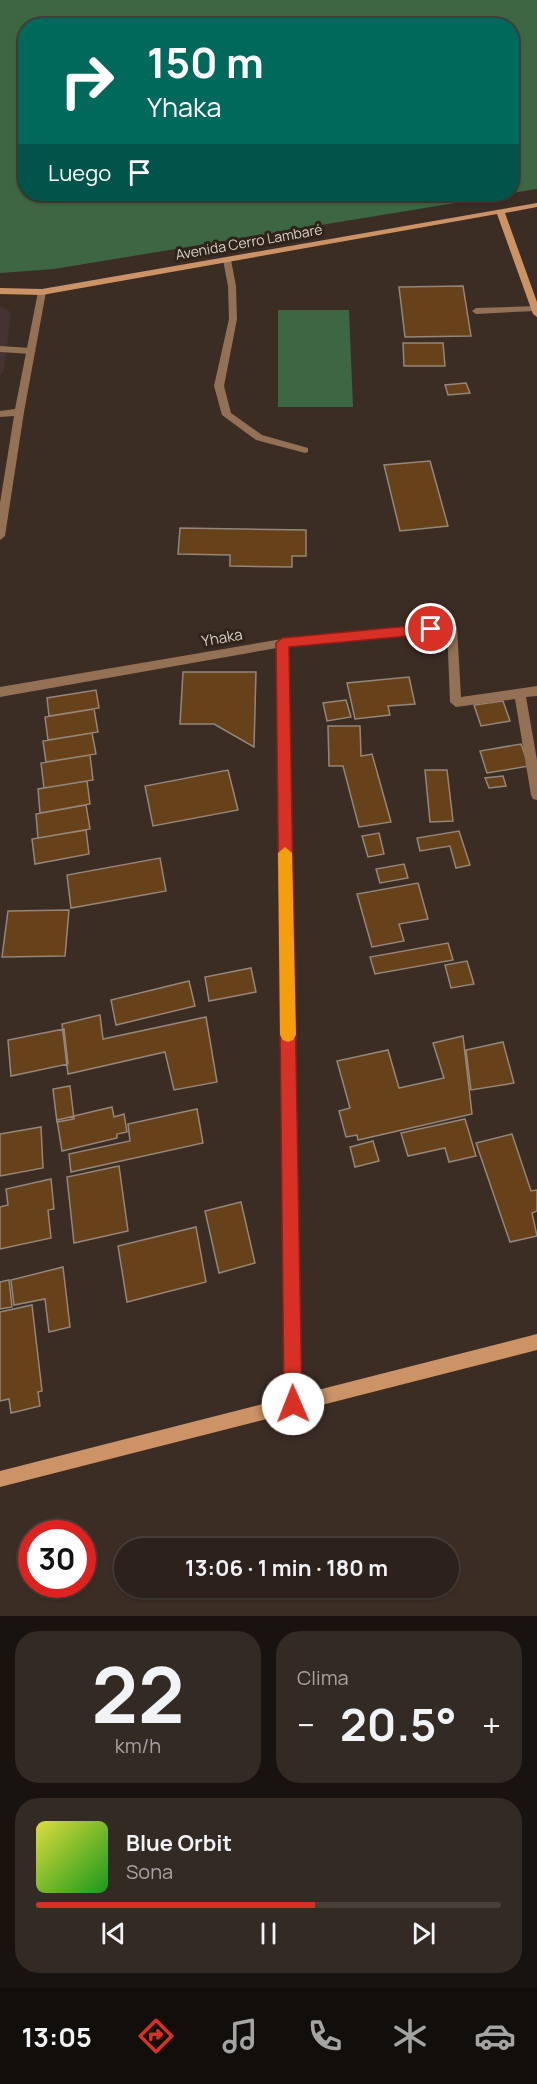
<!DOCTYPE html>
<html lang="es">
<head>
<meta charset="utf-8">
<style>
  body { margin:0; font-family:Manrope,sans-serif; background:#342a24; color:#f1f3f6; height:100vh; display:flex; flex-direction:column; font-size:22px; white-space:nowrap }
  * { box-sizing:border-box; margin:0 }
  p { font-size:20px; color:#a6a4a3 }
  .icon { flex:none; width:33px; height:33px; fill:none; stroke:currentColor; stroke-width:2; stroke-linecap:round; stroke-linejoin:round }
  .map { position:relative; height:1616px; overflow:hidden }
  .sheet { display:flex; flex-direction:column; gap:15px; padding:15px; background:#18130f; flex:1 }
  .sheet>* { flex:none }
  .banner { position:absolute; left:18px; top:18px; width:501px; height:183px; border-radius:24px; box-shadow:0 2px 4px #0004,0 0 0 2px #483f3a; background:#00695c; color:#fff; overflow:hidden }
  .speed { position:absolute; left:18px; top:1520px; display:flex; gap:12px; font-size:30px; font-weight:700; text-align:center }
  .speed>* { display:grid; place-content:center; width:78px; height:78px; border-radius:50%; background:#2c221b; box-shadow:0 2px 4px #0004,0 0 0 2px #483f3a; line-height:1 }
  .speed .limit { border:9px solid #d22; background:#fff; color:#111 }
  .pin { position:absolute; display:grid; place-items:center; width:51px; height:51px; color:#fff; margin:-26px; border:3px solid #fff; border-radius:50%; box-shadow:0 2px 6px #0007 }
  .me { position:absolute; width:66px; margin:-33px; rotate:359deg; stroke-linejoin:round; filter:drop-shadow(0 0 4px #0008) }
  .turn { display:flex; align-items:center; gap:21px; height:126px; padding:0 30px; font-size:27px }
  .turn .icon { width:78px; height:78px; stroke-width:2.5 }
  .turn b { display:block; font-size:42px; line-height:51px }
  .then { display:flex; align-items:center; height:57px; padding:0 30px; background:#0003; gap:12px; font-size:22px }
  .big { font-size:45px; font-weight:700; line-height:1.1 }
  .sheet .tile { flex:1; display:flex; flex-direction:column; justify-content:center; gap:9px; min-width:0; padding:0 21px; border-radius:24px; background:#342a24 }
  .sheet .dial { align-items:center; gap:0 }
  .dial b { font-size:78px; line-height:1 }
  .song { display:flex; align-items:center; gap:18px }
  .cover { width:72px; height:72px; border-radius:9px; background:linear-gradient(135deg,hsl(60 70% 55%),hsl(120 70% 35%)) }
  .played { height:6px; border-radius:3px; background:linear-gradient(90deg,#d93025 60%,#483f3a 60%) }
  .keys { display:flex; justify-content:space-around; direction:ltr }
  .heat { display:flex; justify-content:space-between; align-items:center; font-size:33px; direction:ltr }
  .sheet .tiles { flex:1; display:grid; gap:15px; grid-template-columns:1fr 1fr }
  .tile:last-child { grid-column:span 2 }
  .trip { position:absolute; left:114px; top:1538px; width:345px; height:60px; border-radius:30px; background:#2c221b; box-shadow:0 2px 4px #0004,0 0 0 2px #483f3a; font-weight:700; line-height:60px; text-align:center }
  .dock { display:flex; height:96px; justify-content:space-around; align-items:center; background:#120e0b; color:#a6a4a3 }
  .dock .icon { width:42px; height:42px }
  .dock .current { color:#d93025 }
  .dock b { font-size:27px; color:#f1f3f6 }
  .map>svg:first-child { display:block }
</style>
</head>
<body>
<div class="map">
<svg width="537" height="1616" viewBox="0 0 537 1616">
  <rect width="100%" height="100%" fill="#3b2d24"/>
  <path fill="#463232" d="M0,306L11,312L4,371L0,375Z"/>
  <path fill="#3d6643" d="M0,0H537V189L512,193V26H26V194H510L54,269L0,273Z
    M278,310H349L353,407H278Z"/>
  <path fill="#66411a" stroke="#948678" stroke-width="1.5" d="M463,286L471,336L405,337L399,287Z
    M403,343H443L445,366H404Z
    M466,383L470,393L448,395L445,385Z
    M430,461L448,526L400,531L384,465Z
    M180,528L306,530V556H292V567L230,566V555L178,554Z
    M183,672H256L254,747L214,724H180Z
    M409,677L415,704L388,706L390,715L355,719L347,683Z
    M96,690L99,708L49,716L47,698Z
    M346,700L351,717L327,721L323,703Z
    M503,701L510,721L481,726L474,705Z
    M94,709L98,732L48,740L45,717Z
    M328,726H360L361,756L372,754L391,822L359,827L343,766H329Z
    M92,733L96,754L46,762L43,741Z
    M521,744L529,766L487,773L480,751Z
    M90,755L93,780L44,788L41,763Z
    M228,770L238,810L153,826L145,786Z
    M425,770H447L453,821L430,822Z
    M503,776L506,786L489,788L485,778Z
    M87,781L90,804L40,813L38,789Z
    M86,805L90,829L38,838L36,814Z
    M86,830L89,854L35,864L32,839Z
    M459,831L470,865L456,868L450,846L420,851L417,838Z
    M379,833L384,854L368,857L362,836Z
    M160,858L166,891L71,908L67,875Z
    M404,864L408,878L380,883L376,869Z
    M418,883L428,919L399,924L404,941L372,947L357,894Z
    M69,910L65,956L2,957L8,911Z
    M448,943L453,960L375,974L370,957Z
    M467,961L474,984L451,988L445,965Z
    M251,968L256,992L209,1001L205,977Z
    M189,981L195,1006L116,1025L111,1000Z
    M100,1015L103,1039L206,1017L217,1082L174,1090L165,1052L68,1074L62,1024Z
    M64,1029L68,1064L11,1076L8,1040Z
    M463,1036L472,1114L358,1140L357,1135L346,1137L339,1111L350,1108L337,1061L388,1050L399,1088L444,1078L433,1043Z
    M503,1042L514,1083L471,1090L466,1050Z
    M70,1086L74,1119L57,1122L53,1089Z
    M112,1107L114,1117L124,1114L127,1132L117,1134V1138L62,1151L57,1120Z
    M197,1109L203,1143L71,1172L69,1154L130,1141L128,1124Z
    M465,1119L476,1156L449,1162L445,1148L408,1156L401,1133Z
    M41,1127L43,1168L0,1176V1134Z
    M512,1134L531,1191L537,1190V1211L532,1213L537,1236L510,1242L476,1143Z
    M373,1141L379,1161L355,1167L350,1147Z
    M119,1166L128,1231L74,1243L67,1177Z
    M51,1179L54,1209L48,1210L51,1238L0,1249V1207L8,1205L6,1189Z
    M241,1202L255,1263L219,1273L205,1211Z
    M196,1227L206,1282L127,1302L118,1246Z
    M63,1267L70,1327L49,1332L45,1299L14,1305L11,1280Z
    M9,1280L12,1307L0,1309V1282Z
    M32,1305L42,1391L38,1392L40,1406L11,1413L9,1399L0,1401V1312Z"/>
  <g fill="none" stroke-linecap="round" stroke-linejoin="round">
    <path fill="#947054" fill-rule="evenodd" d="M227,257L231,260L236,286L237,319L224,386L231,413L262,435L308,448V452L305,453L256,440L222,415L214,386L229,319L228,286L223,260Z
      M537,306V310L535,311L476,314L472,311L476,308Z
      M0,346L31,348L36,351L31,354L0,352Z
      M452,623L457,627L461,697L537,686V696L526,697L537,760V800L533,799L531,795L515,699L456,707L450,702L447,627Z"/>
    <path fill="#947054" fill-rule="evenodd" d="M42,289L46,292L24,412L5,536L0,540V503L14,416L0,417V411L15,409L38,292Z
      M452,623L457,627L452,631L288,647L301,1404L299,1410L293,1412L287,1410L285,1404L277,648L0,697V687L282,639Z"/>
    <path fill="#cb9366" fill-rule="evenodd" d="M537,203V207L505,213L537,302V317L533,314L497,214L42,295L0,294V288L42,289Z
      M537,1334V1350L0,1487V1471Z"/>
  </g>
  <path fill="#d93025" stroke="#8d1f18" stroke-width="1.5" d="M431,624L437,629L431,634L289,647L302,1404L300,1410L293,1413L287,1410L284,1404L276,643L282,638Z"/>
  <path fill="#f59e0b" d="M285,847L292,853L296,1035L293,1040L288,1042L283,1040L280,1035L278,853Z"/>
  <g text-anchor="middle" stroke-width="6" stroke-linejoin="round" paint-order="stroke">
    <g font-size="14" fill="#d9d0ca" stroke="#30231a">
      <text transform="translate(249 242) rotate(-10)" y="5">Avenida Cerro Lambaré</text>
    </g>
    <g font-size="15" fill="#d9d0ca" stroke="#30231a">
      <text transform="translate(222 638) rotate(-10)" y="5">Yhaka</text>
    </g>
  </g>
</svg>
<div class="speed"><div class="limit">30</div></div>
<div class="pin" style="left:431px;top:629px;background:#d93025"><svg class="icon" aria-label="arrive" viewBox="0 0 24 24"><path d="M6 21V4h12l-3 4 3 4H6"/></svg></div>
<svg class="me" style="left:293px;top:1404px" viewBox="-20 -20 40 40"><circle r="19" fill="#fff"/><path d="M0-13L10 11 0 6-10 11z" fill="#d93025"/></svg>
<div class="trip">13:06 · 1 min · 180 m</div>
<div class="banner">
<div class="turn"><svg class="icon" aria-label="right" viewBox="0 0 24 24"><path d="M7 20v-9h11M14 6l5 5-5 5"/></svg><div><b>150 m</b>Yhaka</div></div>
<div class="then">Luego<svg class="icon" aria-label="arrive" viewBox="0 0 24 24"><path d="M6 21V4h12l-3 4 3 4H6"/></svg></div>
</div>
</div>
<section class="sheet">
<div class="tiles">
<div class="tile dial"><b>22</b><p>km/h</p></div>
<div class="tile"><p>Clima</p>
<div class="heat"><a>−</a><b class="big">20.5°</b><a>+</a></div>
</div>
<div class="tile">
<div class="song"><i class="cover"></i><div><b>Blue Orbit</b><p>Sona</p></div></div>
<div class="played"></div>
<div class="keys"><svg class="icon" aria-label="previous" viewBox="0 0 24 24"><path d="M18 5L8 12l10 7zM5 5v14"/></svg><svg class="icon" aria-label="pause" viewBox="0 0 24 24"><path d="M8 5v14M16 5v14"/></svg><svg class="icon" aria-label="next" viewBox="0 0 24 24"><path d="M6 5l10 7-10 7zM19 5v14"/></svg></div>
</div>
</div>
</section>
<nav class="dock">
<b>13:05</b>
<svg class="icon current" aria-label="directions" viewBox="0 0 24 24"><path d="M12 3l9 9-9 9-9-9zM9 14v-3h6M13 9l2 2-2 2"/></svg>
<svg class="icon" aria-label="music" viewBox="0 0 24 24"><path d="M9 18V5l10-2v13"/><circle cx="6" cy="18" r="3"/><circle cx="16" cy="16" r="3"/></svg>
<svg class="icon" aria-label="phone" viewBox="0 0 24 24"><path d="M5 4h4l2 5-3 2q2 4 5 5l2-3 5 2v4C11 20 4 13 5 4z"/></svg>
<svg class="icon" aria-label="climate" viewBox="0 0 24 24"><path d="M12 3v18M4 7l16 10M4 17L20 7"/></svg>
<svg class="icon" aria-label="car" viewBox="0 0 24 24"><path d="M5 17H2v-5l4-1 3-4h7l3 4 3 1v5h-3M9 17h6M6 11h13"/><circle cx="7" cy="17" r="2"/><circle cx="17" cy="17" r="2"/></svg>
</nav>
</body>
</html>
